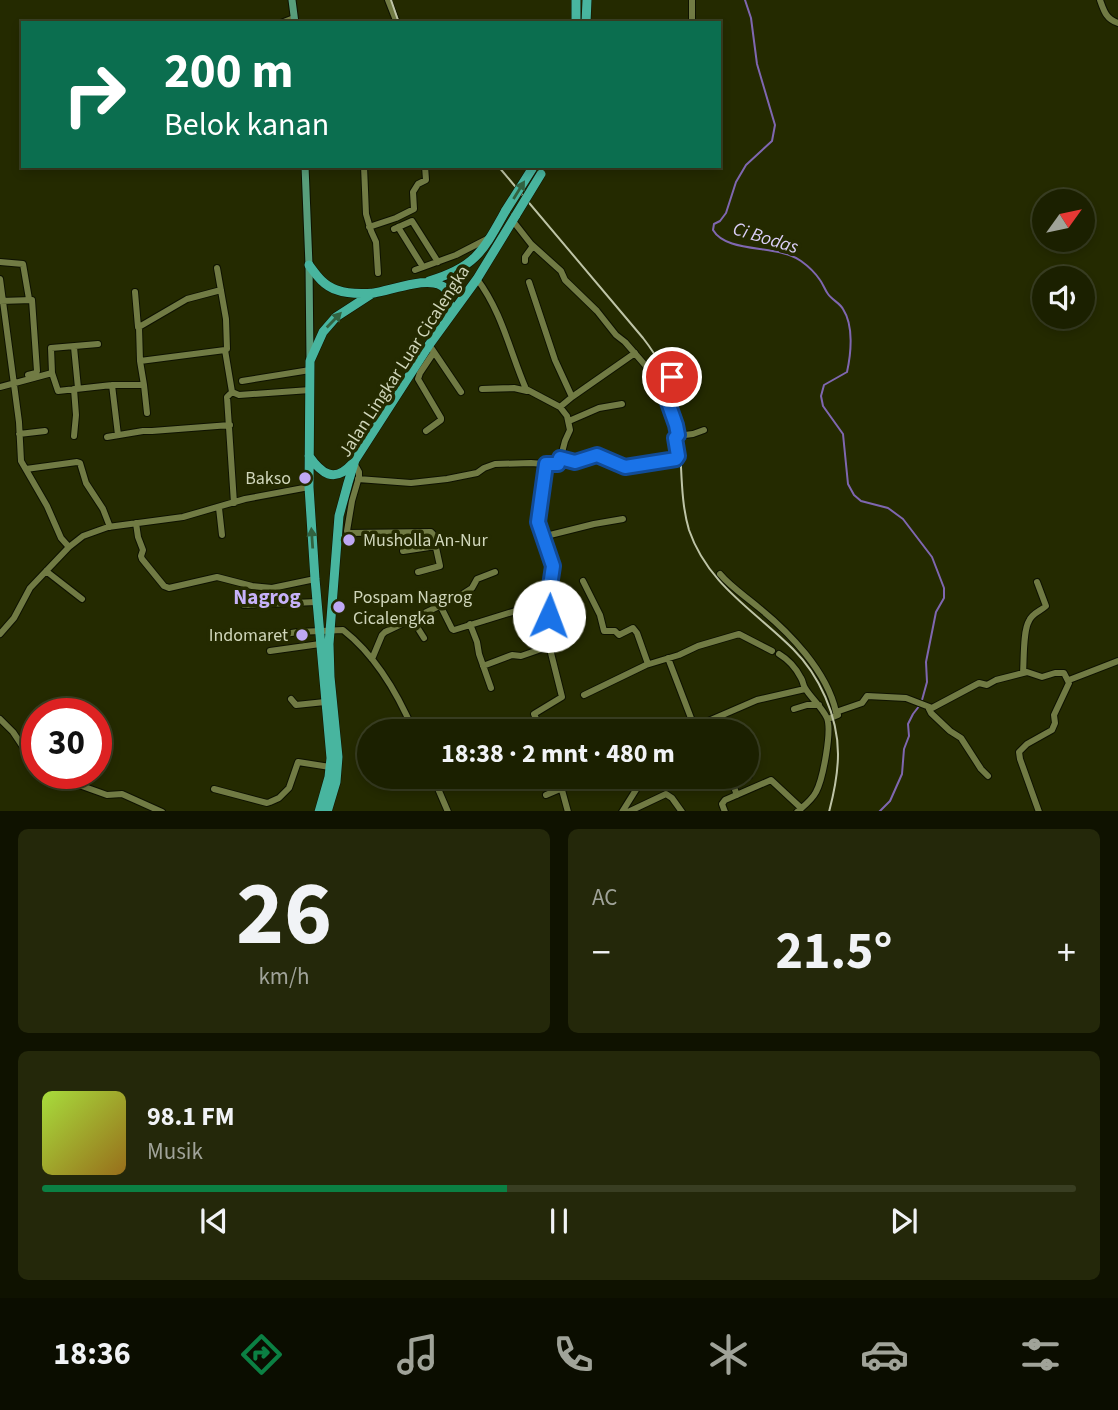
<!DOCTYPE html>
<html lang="id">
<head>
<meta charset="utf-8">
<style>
  body { margin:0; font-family:"Source Sans 3",sans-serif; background:#24280a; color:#f1f3f6; height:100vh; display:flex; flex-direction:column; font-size:26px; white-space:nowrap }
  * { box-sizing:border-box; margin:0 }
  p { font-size:23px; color:#a0a399 }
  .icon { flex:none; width:38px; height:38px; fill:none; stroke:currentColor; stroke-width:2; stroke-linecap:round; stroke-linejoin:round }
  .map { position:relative; height:811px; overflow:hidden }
  .panel { display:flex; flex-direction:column; gap:18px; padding:18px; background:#0f1200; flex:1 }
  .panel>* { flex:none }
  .guide { position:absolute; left:21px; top:21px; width:700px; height:147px; border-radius:0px; box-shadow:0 4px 10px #0003,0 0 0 2px #393e22; background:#0b6e4f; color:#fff; overflow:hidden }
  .needle { width:46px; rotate:57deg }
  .fabs { position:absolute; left:1032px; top:189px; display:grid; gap:14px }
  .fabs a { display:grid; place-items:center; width:63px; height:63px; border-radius:50%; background:#1b2000; box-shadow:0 4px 10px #0003,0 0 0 2px #393e22; font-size:35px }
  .speed { position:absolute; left:21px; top:698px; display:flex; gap:14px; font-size:35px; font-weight:700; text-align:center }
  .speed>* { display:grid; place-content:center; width:91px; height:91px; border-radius:50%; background:#1b2000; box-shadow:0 4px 10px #0003,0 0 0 2px #393e22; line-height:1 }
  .speed .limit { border:10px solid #d22; background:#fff; color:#111 }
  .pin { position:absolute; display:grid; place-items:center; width:60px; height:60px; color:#fff; margin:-30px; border:4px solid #fff; border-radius:50%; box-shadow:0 2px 7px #0007 }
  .me { position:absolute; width:77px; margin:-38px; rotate:2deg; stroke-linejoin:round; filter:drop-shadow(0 0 5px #0008) }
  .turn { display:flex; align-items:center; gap:24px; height:147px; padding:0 28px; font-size:32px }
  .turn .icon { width:91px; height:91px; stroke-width:2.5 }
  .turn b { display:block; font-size:49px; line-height:60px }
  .big { font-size:52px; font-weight:700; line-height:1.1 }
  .panel .widget { flex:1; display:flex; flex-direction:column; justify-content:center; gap:10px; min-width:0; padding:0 24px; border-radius:10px; background:#24280a }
  .panel .dial { align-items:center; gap:0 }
  .dial b { font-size:91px; line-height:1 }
  .song { display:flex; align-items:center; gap:21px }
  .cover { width:84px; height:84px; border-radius:10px; background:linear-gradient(135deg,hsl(80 70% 55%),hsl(40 70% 35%)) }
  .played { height:7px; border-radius:4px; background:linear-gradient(90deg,#0b8043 45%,#393e22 45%) }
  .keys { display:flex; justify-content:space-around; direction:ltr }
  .heat { display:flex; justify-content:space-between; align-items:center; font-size:38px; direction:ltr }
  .panel .tiles { flex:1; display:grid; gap:18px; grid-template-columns:1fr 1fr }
  .widget:last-child { grid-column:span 2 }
  .trip { position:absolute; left:357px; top:719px; width:402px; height:70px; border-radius:35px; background:#1b2000; box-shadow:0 4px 10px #0003,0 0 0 2px #393e22; font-weight:700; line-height:70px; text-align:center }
  .menu { display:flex; height:112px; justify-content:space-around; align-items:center; background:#0b0d00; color:#a0a399 }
  .menu .icon { width:49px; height:49px }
  .menu .current { color:#0b8043 }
  .menu b { font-size:32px; color:#f1f3f6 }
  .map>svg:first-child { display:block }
</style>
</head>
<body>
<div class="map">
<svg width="1118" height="812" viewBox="0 0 1118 812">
  <rect width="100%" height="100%" fill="#242a00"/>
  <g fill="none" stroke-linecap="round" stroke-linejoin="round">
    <path stroke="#7f67b0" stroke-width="2" d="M745,0L751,18L757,64L775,125L772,141L746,165L736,182L726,213L720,221L714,224L713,230C727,254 778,244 801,261C808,266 816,274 820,280C823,284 825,290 828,294C832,300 840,303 843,309C854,326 851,354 847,372L824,385L821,396L823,406L843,434L848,484L854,495L861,501L888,508L903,519L932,557L944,588V598L936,612L926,662L927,682L922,700
      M879,812L890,801L902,774L904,749L909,736L908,724L913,714L920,705"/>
    <g stroke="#0e1200" stroke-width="8">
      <path id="minor" d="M388,0L397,23
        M692,0V23
        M1100,0C1104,11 1106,19 1118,23
        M281,23L294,18
        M364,166L366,214L371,231L376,242L378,273
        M513,221L531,244L561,271L565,280L597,311L616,335L625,342L645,365L655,382L664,391L676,425L678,435
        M369,227L396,218L414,209L413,192L418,184L426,180L425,166
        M398,227L423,267
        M394,229L412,221L438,262
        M525,261V257L533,246
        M0,262L23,264L29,299
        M217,268L226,319L227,349L225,350
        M415,270L456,255L489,238
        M0,279L19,422L21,461L47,506L61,538L69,547
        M529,282L555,360L572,397L560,407
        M135,292L138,327
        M0,301L32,300L37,371L36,373L28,375
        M74,347L78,388
        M432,349L461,392
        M140,361L139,327L187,299L221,290
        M664,361L674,382L664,391
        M52,373L51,348L98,344
        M242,381L310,370
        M112,385L118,435
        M144,385L147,413
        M0,387L52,373L58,391L112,385H144L140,361L225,350L232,392L239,395L310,390
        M74,389L76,415L74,436
        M482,389L514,388L527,391
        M232,392L227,397L234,503
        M572,397L635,353
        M569,421L599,408L622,404
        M426,431L441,420V418L418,379L420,373L434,352
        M19,434L45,431
        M107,437L143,431H152L230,425
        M560,458L575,462L597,455L625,467L673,459L678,456L675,438L676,436L693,434L704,430
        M354,463L359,472V477L352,501L347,531L348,533L431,532L433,534L440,566L418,572
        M546,464L539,522L553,566L550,586L553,610L554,611L574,604
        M26,469L77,462L80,463L86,483L103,509L110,527
        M358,479L411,483L447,479L477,473L484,468L495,464L531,463L557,465L559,464L565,441L570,430L567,416L560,407L526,389C510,352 502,312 477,279
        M219,508L222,535
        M136,523L138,537L143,550L141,556L142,559L164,586L169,588L217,577L252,586L272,588L315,579
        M542,537L594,524L623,519
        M403,551L436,546
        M46,571L82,599
        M720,574C731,587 745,596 758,607C789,632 827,671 836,712
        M583,581L600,615L604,631H615L619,635L633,628L637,633L648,664
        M244,605L317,602
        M440,605L452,629L454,630L551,600
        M554,611L549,614L551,653L562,697L534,714L541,730L554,725L558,732
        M412,619L424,638
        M470,624L477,642L479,654L491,688
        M0,634L14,618L30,588L69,547L83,536L108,527L183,517L245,499L309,487
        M258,638L298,632L343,630C375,655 398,694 414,732
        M270,651L320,644
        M779,654C789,660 796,668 801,678C803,681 803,685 805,688C811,698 821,706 827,718C832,731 823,779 816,792C812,800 804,806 797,812
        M668,658L694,726
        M372,659L382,635L385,632L458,597L472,588L477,579L495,572
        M483,666L512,655L521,656L550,646
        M1023,673C1024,660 1023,630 1029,621C1032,613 1041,611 1046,606L1037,582
        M1069,680L1118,661
        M584,695L646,665L679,655L698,646L739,634L772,651
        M291,699L296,705L325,702
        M794,709L807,705H819
        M929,709L931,713L950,731L961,738L981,769L988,776
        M0,719L13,732L37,768
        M828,719L838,715L836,712L862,703L867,696L906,698L932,708L979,683L987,685L996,680L1027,672L1042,677L1055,673H1064L1069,683L1054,715L1055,723L1052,730L1027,744L1019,752L1020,759L1039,812
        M683,732L757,700L805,689
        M747,772L749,776
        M41,774L47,777L68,781L107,795L122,794L162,812
        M433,777L448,812
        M730,777L737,795
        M436,783L451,777
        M214,789L267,803L270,802L279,798L289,788L298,762L330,767
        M560,789L572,783V777
        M546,795L560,789L562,790L568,812
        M622,812L644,777
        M628,812L666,794L672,798L682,812
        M725,812L722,804L725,800L771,780L801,808"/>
    </g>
    <g stroke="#0e1200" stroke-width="9">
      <path id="major" d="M292,0L295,23
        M305,166L309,265L310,360"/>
    </g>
    <g stroke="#0e1200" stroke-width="10">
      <path id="highway" d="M576,23V0
        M586,23L587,0
        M309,265C317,276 324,286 337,290C348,294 362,294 374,293C402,288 460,263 448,315
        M429,281C476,267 483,251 506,210
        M309,456C321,473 334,484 352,464
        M319,812L329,777L331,758L315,579L309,487L310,361L323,332L336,317L373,293
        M327,812L336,782L338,757L330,677L329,644L339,516L348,483L355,460L429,345L477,279L516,215"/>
    </g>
    <use href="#minor" stroke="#717b44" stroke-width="6"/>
    <use href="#major" stroke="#589e7b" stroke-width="7"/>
    <use href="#highway" stroke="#48b59f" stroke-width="9"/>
    <path stroke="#bec4a6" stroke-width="2" d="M391,0L399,23
      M498,166L643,338C676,380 680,416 681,467C682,488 683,510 689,530C708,585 754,610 793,649C819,675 838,716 838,754C838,774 834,793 829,812"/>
    <g stroke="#0e1200" stroke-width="10" stroke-linecap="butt">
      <path id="highway-bridge" d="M506,210L532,169
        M516,215L541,174"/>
    </g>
    <use href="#highway-bridge" stroke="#48b59f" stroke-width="9"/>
  </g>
  <defs><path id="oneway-solid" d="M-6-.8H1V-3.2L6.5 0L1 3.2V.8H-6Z" transform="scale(1.75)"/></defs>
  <g fill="#326240">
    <use href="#oneway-solid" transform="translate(519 190) rotate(-58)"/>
    <use href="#oneway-solid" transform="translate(334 320) rotate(-46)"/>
    <use href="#oneway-solid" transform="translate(312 538) rotate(-94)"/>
  </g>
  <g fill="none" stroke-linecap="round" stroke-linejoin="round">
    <g stroke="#114b97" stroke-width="18">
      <path id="route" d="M549,616L550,612L554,611L551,600L550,586L553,566L538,522L546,464H558L560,458L575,462L597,455L625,467L676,459L678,456L675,438L678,435L676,425L664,391L674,382L672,377"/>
    </g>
    <use href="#route" stroke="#1a73e8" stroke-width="12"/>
  </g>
  <g fill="#bfa8f4" stroke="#242a00" stroke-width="2.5">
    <circle cx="305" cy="478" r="7"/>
    <circle cx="349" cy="540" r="7"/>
    <circle cx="339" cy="607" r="7"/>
    <circle cx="302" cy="635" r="7"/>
  </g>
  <g text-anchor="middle" stroke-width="7" stroke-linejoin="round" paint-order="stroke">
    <g font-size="18" fill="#d0d6ba" stroke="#242a00">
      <text transform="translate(404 361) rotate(-57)" y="6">Jalan Lingkar Luar Cicalengka</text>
    </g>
    <g font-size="18" fill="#d0d6ba" stroke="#242a00" text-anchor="end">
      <text x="291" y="484">Bakso</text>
      <text x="363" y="546" text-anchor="start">Musholla An-Nur</text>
      <text x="353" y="603" text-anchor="start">Pospam Nagrog<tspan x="353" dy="21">Cicalengka</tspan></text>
      <text x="288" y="641">Indomaret</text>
    </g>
    <g font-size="19" font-style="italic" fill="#dbcff8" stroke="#242a00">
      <text transform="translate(766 237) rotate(17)" y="7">Ci Bodas</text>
    </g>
    <g font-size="21" font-weight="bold" fill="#c7b2f9" stroke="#242a00">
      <text x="267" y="604">Nagrog</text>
    </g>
  </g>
</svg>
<div class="fabs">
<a><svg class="needle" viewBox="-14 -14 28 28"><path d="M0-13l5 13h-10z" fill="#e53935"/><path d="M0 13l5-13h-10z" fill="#a0a399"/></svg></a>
<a><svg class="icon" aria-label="sound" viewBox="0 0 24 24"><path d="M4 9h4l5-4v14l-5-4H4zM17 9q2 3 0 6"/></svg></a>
</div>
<div class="speed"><div class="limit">30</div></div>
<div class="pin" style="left:672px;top:377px;background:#d93025"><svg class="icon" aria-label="arrive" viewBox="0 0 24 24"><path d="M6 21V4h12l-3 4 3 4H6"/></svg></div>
<svg class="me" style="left:549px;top:616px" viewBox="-20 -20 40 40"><circle r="19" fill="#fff"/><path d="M0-13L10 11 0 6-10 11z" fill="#1a73e8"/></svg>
<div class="trip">18:38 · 2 mnt · 480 m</div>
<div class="guide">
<div class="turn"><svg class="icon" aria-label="right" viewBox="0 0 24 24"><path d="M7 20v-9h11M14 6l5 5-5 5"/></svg><div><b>200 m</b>Belok kanan</div></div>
</div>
</div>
<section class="panel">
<div class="tiles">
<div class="widget dial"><b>26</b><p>km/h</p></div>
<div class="widget"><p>AC</p>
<div class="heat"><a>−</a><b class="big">21.5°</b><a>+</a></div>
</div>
<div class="widget">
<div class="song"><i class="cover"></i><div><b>98.1 FM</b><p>Musik</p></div></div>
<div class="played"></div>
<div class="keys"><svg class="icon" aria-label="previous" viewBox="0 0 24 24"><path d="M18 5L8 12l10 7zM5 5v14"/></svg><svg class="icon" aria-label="pause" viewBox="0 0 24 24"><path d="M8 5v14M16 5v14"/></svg><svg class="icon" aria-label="next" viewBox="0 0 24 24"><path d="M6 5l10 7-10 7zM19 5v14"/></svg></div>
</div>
</div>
</section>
<nav class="menu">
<b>18:36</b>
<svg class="icon current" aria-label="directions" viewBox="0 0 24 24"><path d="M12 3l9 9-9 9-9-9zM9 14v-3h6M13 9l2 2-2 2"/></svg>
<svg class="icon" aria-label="music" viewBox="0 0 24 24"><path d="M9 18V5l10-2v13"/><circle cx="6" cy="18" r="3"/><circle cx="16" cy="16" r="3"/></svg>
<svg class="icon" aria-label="phone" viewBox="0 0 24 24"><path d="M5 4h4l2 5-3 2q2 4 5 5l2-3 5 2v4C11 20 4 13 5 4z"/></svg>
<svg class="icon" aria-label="climate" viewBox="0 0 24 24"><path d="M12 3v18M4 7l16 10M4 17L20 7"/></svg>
<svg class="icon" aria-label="car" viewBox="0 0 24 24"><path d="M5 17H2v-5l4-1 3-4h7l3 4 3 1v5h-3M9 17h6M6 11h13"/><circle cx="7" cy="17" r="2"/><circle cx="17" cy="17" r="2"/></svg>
<svg class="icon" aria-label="filters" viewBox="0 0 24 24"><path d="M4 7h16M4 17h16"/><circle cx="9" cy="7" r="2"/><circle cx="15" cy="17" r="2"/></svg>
</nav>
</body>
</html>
